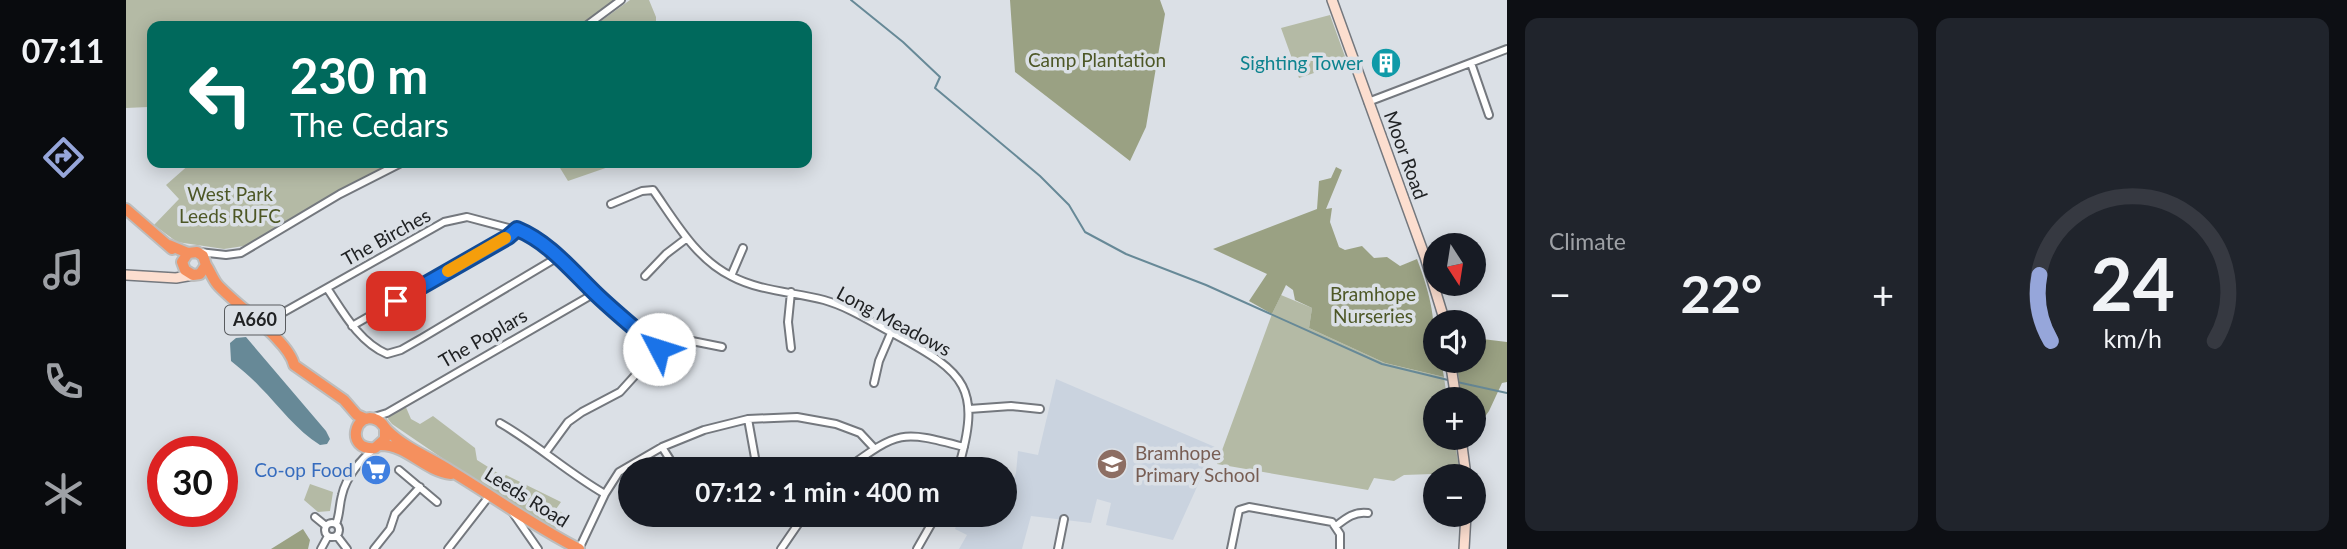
<!DOCTYPE html>
<html lang="en">
<head>
<meta charset="utf-8">
<style>
  body { margin:0; font-family:Lato,sans-serif; background:#20242c; color:#f1f3f6; height:100vh; display:flex; flex-direction:column; font-size:26px; white-space:nowrap }
  * { box-sizing:border-box; margin:0 }
  p { font-size:23px; color:#9ea1a6 }
  .icon { flex:none; width:38px; height:38px; fill:none; stroke:currentColor; stroke-width:2; stroke-linecap:round; stroke-linejoin:round }
  .map { position:relative; flex:1; overflow:hidden }
  .panel { display:flex; flex-direction:column; gap:18px; padding:18px; background:#0d0f14; width:840px }
  .panel>* { flex:none }
  .banner { position:absolute; left:21px; top:21px; width:665px; height:147px; border-radius:14px; box-shadow:0 4px 18px #0003; background:#00695c; color:#fff; overflow:hidden }
  .needle { width:46px; rotate:168deg }
  .fabs { position:absolute; left:1297px; top:233px; display:grid; gap:14px }
  .fabs a { display:grid; place-items:center; width:63px; height:63px; border-radius:50%; background:#171b24; box-shadow:0 4px 18px #0003; font-size:35px }
  .speed { position:absolute; left:21px; top:436px; display:flex; gap:14px; font-size:35px; font-weight:700; text-align:center }
  .speed>* { display:grid; place-content:center; width:91px; height:91px; border-radius:50%; background:#171b24; box-shadow:0 4px 18px #0003; line-height:1 }
  .speed .limit { border:10px solid #d22; background:#fff; color:#111 }
  .pin { position:absolute; display:grid; place-items:center; width:60px; height:60px; color:#fff; margin:-30px; border-radius:14px; box-shadow:0 4px 10px #0006 }
  .me { position:absolute; width:77px; margin:-38px; rotate:310deg; stroke-linejoin:round; filter:drop-shadow(0 0 5px #0008) }
  .turn { display:flex; align-items:center; gap:24px; height:147px; padding:0 28px; font-size:32px }
  .turn .icon { width:91px; height:91px; stroke-width:2.5 }
  .turn b { display:block; font-size:49px; line-height:60px }
  .big { font-size:52px; font-weight:700; line-height:1.1 }
  .panel .card { flex:1; display:flex; flex-direction:column; justify-content:center; gap:10px; min-width:0; padding:0 24px; border-radius:14px; background:#20242c }
  .panel .dial { align-items:center; gap:0 }
  .dial svg { height:182px; overflow:visible; fill:none; stroke:#363941; stroke-width:7; stroke-linecap:round; text-anchor:middle }
  .dial text { fill:#f1f3f6; stroke:none }
  .heat { display:flex; justify-content:space-between; align-items:center; font-size:38px; direction:ltr }
  .panel .tiles { flex:1; display:grid; gap:18px; grid-template-columns:repeat(2,1fr) }
  .trip { position:absolute; left:492px; top:457px; width:399px; height:70px; border-radius:35px; background:#171b24; box-shadow:0 4px 18px #0003; font-weight:700; line-height:70px; text-align:center }
  main { display:flex; flex:1; min-height:0 }
  .menu { display:flex; flex-direction:column; width:126px; justify-content:space-around; align-items:center; background:#090b0e; color:#9ea1a6 }
  .menu .icon { width:49px; height:49px }
  .menu .selected { color:#96a6da }
  .menu b { font-size:32px; color:#f1f3f6 }
  .map>svg:first-child { display:block }
</style>
</head>
<body>
<main>
<nav class="menu">
<b>07:11</b>
<svg class="icon selected" aria-label="directions" viewBox="0 0 24 24"><path d="M12 3l9 9-9 9-9-9zM9 14v-3h6M13 9l2 2-2 2"/></svg>
<svg class="icon" aria-label="music" viewBox="0 0 24 24"><path d="M9 18V5l10-2v13"/><circle cx="6" cy="18" r="3"/><circle cx="16" cy="16" r="3"/></svg>
<svg class="icon" aria-label="phone" viewBox="0 0 24 24"><path d="M5 4h4l2 5-3 2q2 4 5 5l2-3 5 2v4C11 20 4 13 5 4z"/></svg>
<svg class="icon" aria-label="climate" viewBox="0 0 24 24"><path d="M12 3v18M4 7l16 10M4 17L20 7"/></svg>
</nav>
<div class="map">
<svg width="1381" height="549" viewBox="0 0 1381 549">
  <rect width="100%" height="100%" fill="#dbe0e6"/>
  <path fill="#cad3df" d="M930,379L1089,447L1047,540L980,525L985,503L971,499L965,523L905,516L896,549H833L841,535L829,529L831,524L816,515H837L852,520L864,515L878,514L879,502L890,473L892,451L912,455Z"/>
  <path fill="#b4baa5" d="M0,0H488L453,26H26V110L22,107L0,108Z
    M504,0H523L530,17V26H468Z
    M1204,15L1221,62L1173,78L1155,28Z
    M65,163H268L210,192L128,242L118,246L98,249L51,242L28,225L53,199L40,185Z
    M431,163H494L442,181Z
    M1155,295L1186,308L1183,328L1259,363L1318,377L1321,399H1309V438H1328L1334,473L1278,475L1268,481L1248,478L1242,490L1091,464L1146,314Z
    M279,405L285,419L294,424L307,416L349,448L351,460L378,477L380,475L435,502L430,509L438,514L429,530L400,515L266,424L262,419L263,415Z
    M184,484L207,492L204,511L192,512L178,500Z"/>
  <path fill="#9aa183" d="M884,0H1034L1039,14L1020,127L1004,161L889,72Z
    M1210,167L1216,170L1200,209L1206,208L1204,222L1213,247L1219,250L1236,246L1248,258L1261,257L1274,266L1291,259C1306,299 1309,318 1309,360L1315,361L1318,377L1259,363L1183,328L1186,308L1169,300L1167,290L1160,285L1146,314L1123,301L1141,274L1087,249L1191,209L1193,181L1205,178Z
    M1348,338L1381,342V382L1376,383L1363,411L1348,432V399H1336L1330,361L1348,360Z
    M177,529L184,540L182,549H145Z"/>
  <path fill="#678997" d="M120,337L200,431L204,439L201,444L194,445C170,430 154,407 134,387C125,377 115,369 105,361L104,343L110,338Z"/>
  <g fill="none" stroke-linecap="round" stroke-linejoin="round">
    <path stroke="#678997" stroke-width="2" d="M725,0L777,42L814,77L809,88L914,176L943,205L959,232L1000,254L1080,285L1256,364L1322,380
      M1331,382L1381,393"/>
    <g stroke="#74787e" stroke-width="10">
      <path id="street" d="M460,26L495,0
        M1345,63L1363,115
        M1242,102L1381,49
        M485,204L516,191L527,190C549,221 570,259 605,276C633,291 667,292 698,300C723,307 747,323 770,335C840,373 856,388 832,469
        M73,252L100,255L115,253L214,194L275,163
        M519,276L540,254L561,238
        M605,276L617,248
        M201,288C217,312 233,342 261,354L275,350L296,338L432,257
        M135,325L318,222L341,217L401,233L432,257L491,313L533,349L494,392L456,412L442,422L420,452
        M226,326L382,237L391,229
        M514,333L521,332L596,347
        M665,348L662,322L665,292
        M748,383L753,361L765,333
        M843,409L885,406L914,409
        M248,417L261,413L469,293
        M622,419L631,469
        M374,423C411,444 442,473 479,494
        M536,447L550,469
        M720,469C773,431 774,430 838,447
        M273,470L311,502
        M387,513L412,549
        M189,517L200,526
        M199 530a7 7 0 1 1 14 0a7 7 0 1 1-14 0Z
        M210,524C214,514 213,506 216,495C220,477 235,459 249,448
        M1210,526C1220,518 1229,511 1242,513
        M211,536L221,549
        M195,549L202,536
        M248,549L264,529L269,514L294,487
        M322,549L364,495
        M453,549L479,494L493,472L536,447L578,430L622,419L671,417L710,424L734,433L748,448
        M655,549L679,514
        M791,549L811,514
        M932,549L938,519
        M1105,549L1113,510L1123,507L1206,522L1214,534V549"/>
    </g>
    <g stroke="#74787e" stroke-width="12">
      <path id="secondary" d="M1206,0L1299,257L1319,322
        M0,275L50,278L67,275
        M1324,360L1330,399
        M1335,438L1340,476
        M1338,549L1340,514"/>
    </g>
    <g stroke="#bcbdbd" stroke-width="14">
      <path id="highway" d="M0,209L46,249
        M43,245L62,253L71,252L77,256L80,265L74,274L67,275L59,270L56,262L62,253
        M80,265C84,271 87,279 91,284C109,305 163,340 168,365L218,400L231,415L240,419
        M259,429V439L249,448C218,451 229,409 251,420C256,422 258,427 262,431C279,448 305,458 325,471C368,497 408,526 453,549
        M255,445C281,445 299,471 325,474"/>
    </g>
    <use href="#street" stroke="#fff" stroke-width="6"/>
    <use href="#secondary" stroke="#fcdecf" stroke-width="9"/>
    <use href="#highway" stroke="#f5905e" stroke-width="10"/>
  </g>
  <g fill="none" stroke-linecap="round" stroke-linejoin="round">
    <g stroke="#114b97" stroke-width="18">
      <path id="route" d="M270,301L382,237L391,229C423,242 446,271 471,295C491,314 512,331 533,349"/>
    </g>
    <use href="#route" stroke="#1a73e8" stroke-width="12"/>
    <path stroke="#f59e0b" stroke-width="12" d="M322,271L379,238"/>
  </g>
  <defs>
    <g id="building-disc" transform="scale(1.575)"><circle r="9.5" fill="#0f9aa8" stroke="#dbe0e6"/><path d="M-4-6H4V6H1V3H-1V6H-4ZM-2.5-4.3h1.7v1.8h-1.7ZM.8-4.3h1.7v1.8H.8ZM-2.5-1h1.7V.8h-1.7ZM.8-1h1.7V.8H.8Z" fill="#fff"/></g>
    <g id="school-disc" transform="scale(1.575)"><circle r="9.5" fill="#8d6e63" stroke="#dbe0e6"/><path d="M0-5L7-2L0 1L-7-2ZM-4 1L0 2.5L4 1V4Q0 6-4 4Z" fill="#fff"/></g>
    <g id="supermarket-disc" transform="scale(1.575)"><circle r="9.5" fill="#3f7fe0" stroke="#dbe0e6"/><path d="M-6-5.5h2.5l.6 2H6L4.5 2H-2.5L-4.4-4H-6ZM-1.5 3.2a1.3 1.3 0 1 0 .1 0ZM3 3.2a1.3 1.3 0 1 0 .1 0Z" fill="#fff"/></g>
  </defs>
  <g fill-rule="evenodd">
    <use href="#building-disc" x="1260" y="63"/>
    <use href="#school-disc" x="986" y="464"/>
    <use href="#supermarket-disc" x="250" y="470"/>
  </g>
  <g text-anchor="middle" stroke-width="7" stroke-linejoin="round" paint-order="stroke">
    <rect fill="#dbe0e6" stroke="#585b5e" stroke-width="2" x="99" y="305.5" width="60" height="29" rx="5"/>
    <g font-size="18" font-weight="bold" fill="#202224">
      <text x="129" y="326">A660</text>
    </g>
    <g font-size="19" fill="#4d5726" stroke="#dbe0e6">
      <text x="971" y="67">Camp Plantation</text>
      <text x="104" y="201">West Park<tspan x="104" dy="22">Leeds RUFC</tspan></text>
      <text x="1247" y="301">Bramhope<tspan x="1247" dy="22">Nurseries</tspan></text>
    </g>
    <g font-size="19" fill="#0d838f" stroke="#dbe0e6" text-anchor="end">
      <text x="1237" y="70">Sighting Tower</text>
    </g>
    <g font-size="19" fill="#202224" stroke="#dbe0e6">
      <text transform="translate(1280 155) rotate(70)" y="7">Moor Road</text>
      <text transform="translate(260 237) rotate(-29)" y="7">The Birches</text>
      <text transform="translate(768 321) rotate(28)" y="7">Long Meadows</text>
      <text transform="translate(357 338) rotate(-30)" y="7">The Poplars</text>
      <text transform="translate(401 497) rotate(32)" y="7">Leeds Road</text>
    </g>
    <g font-size="19" fill="#785e54" stroke="#dbe0e6" text-anchor="start">
      <text x="1009" y="460">Bramhope<tspan x="1009" dy="22">Primary School</tspan></text>
    </g>
    <g font-size="19" fill="#366cbe" stroke="#dbe0e6" text-anchor="end">
      <text x="227" y="477">Co-op Food</text>
    </g>
  </g>
</svg>
<div class="fabs">
<a><svg class="needle" viewBox="-14 -14 28 28"><path d="M0-13l5 13h-10z" fill="#e53935"/><path d="M0 13l5-13h-10z" fill="#9ea1a6"/></svg></a>
<a><svg class="icon" aria-label="sound" viewBox="0 0 24 24"><path d="M4 9h4l5-4v14l-5-4H4zM17 9q2 3 0 6"/></svg></a>
<a>+</a>
<a>−</a>
</div>
<div class="speed"><div class="limit">30</div></div>
<div class="pin" style="left:270px;top:301px;background:#d93025"><svg class="icon" aria-label="arrive" viewBox="0 0 24 24"><path d="M6 21V4h12l-3 4 3 4H6"/></svg></div>
<svg class="me" style="left:533px;top:349px" viewBox="-20 -20 40 40"><circle r="19" fill="#fff"/><path d="M0-13L10 11 0 6-10 11z" fill="#1a73e8"/></svg>
<div class="trip">07:12 · 1 min · 400 m</div>
<div class="banner">
<div class="turn"><svg class="icon" aria-label="left" viewBox="0 0 24 24"><path d="M17 20v-9H6M10 6l-5 5 5 5"/></svg><div><b>230 m</b>The Cedars</div></div>
</div>
</div>
<section class="panel">
<div class="tiles">
<div class="card"><p>Climate</p>
<div class="heat"><a>−</a><b class="big">22°</b><a>+</a></div>
</div>
<div class="card dial"><svg viewBox="0 0 100 80">
<path d="M14 69A42 42 0 1 1 86 69"/>
<path d="M14 69A42 42 0 0 1 9 40" stroke="#96a6da"/>
<text x="50" y="56" font-size="32" font-weight="700">24</text>
<text x="50" y="72" font-size="11">km/h</text>
</svg></div>
</div>
</section>
</main>
</body>
</html>
